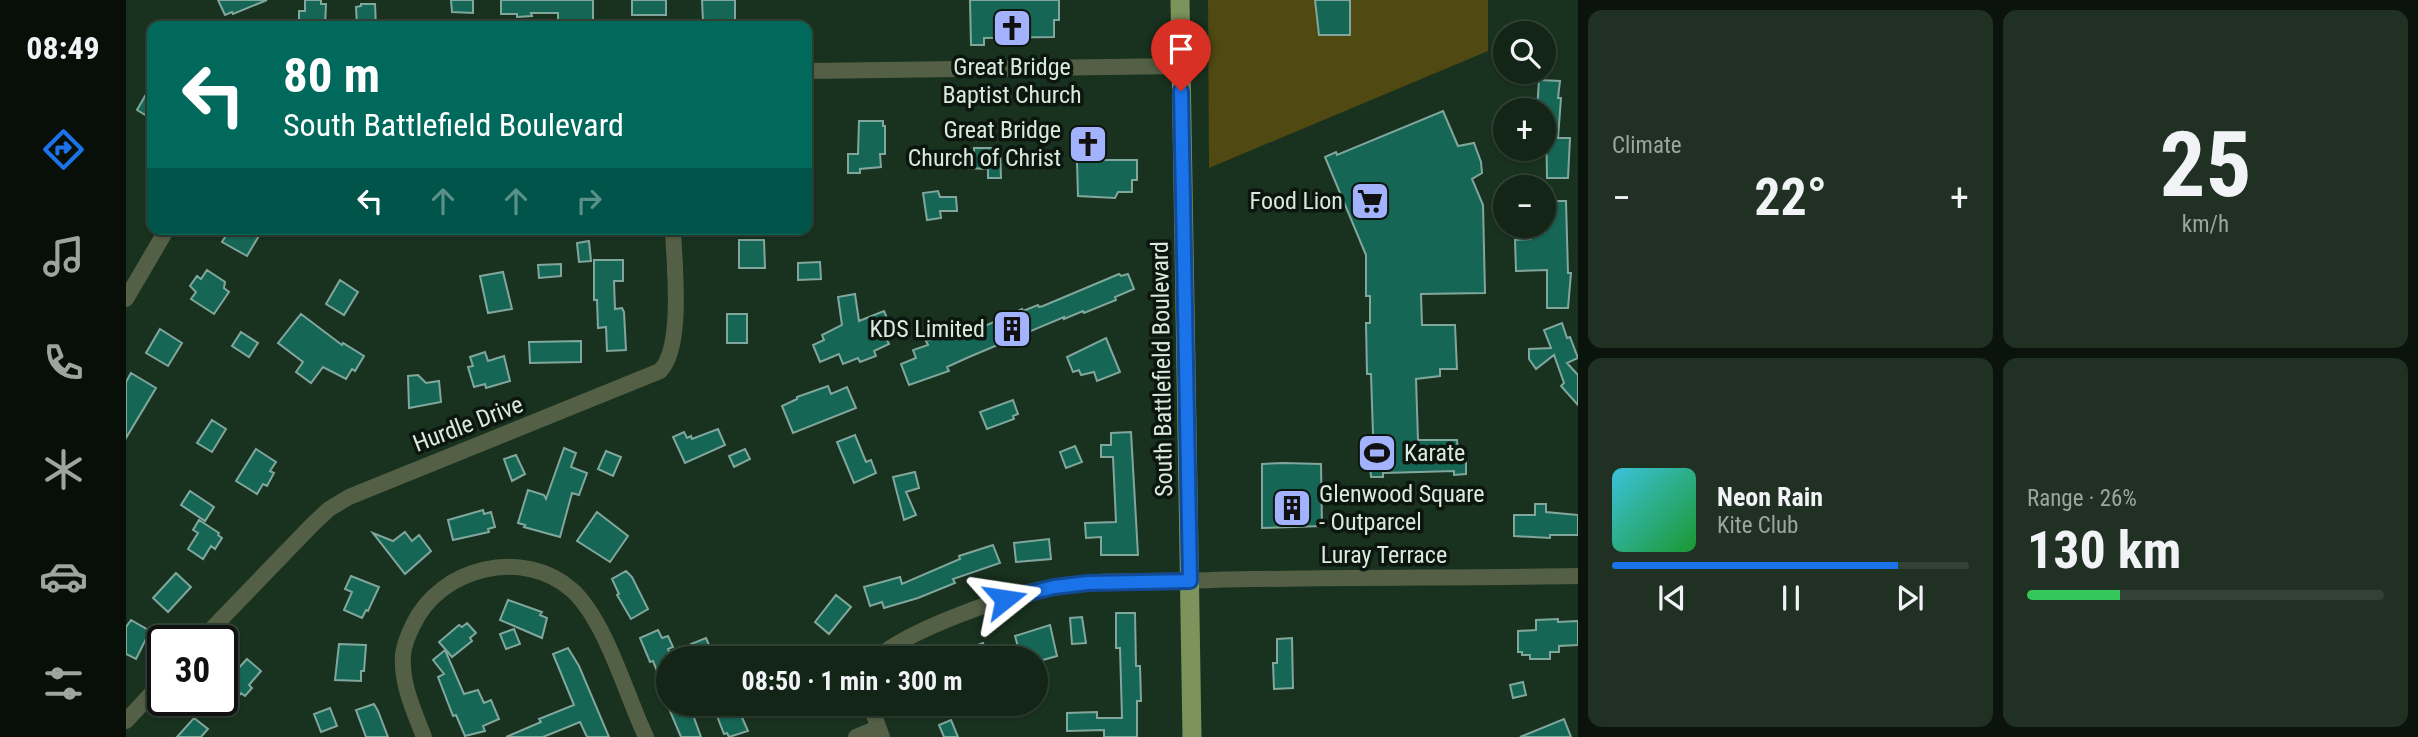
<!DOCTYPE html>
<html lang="en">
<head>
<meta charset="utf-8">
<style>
  body { margin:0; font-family:"Roboto Condensed",sans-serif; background:#203124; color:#f1f3f6; height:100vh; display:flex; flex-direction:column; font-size:26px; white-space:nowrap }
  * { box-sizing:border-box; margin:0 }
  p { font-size:23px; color:#9da5a1 }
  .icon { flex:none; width:38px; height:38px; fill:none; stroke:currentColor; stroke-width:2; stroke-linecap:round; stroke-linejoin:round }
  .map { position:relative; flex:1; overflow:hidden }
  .details { display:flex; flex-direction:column; gap:10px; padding:10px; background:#0a140d; width:840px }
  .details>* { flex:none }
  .top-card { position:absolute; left:21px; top:21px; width:665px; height:214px; border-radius:14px; box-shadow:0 2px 5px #0004,0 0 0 2px #324236; background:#00695c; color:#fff; overflow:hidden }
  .controls { position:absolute; left:1367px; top:21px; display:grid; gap:14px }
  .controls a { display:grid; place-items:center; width:63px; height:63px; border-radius:50%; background:#132517; box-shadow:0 2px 5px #0004,0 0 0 2px #324236; font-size:35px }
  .speed { position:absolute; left:21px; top:625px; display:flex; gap:14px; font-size:35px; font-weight:700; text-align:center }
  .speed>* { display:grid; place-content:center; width:91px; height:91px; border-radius:50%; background:#132517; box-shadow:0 2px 5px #0004,0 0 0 2px #324236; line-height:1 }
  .speed .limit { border:4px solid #111; border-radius:10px; background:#fff; color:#111 }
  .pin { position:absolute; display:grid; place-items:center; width:60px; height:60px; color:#fff; margin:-72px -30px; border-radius:50% 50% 50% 0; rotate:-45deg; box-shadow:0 0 7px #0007 }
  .pin .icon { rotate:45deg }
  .me { position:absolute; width:77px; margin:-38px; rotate:75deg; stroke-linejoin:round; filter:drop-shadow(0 0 5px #0008) }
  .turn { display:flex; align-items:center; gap:24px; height:147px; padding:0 21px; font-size:32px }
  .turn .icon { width:91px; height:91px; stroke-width:2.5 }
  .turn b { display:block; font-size:49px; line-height:60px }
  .lanes { display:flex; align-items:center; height:66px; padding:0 21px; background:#0003; justify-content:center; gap:35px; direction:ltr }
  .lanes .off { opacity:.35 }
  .big { font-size:52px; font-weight:700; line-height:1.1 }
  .details .tile { flex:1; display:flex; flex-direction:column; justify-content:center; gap:10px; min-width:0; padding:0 24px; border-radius:14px; background:#203124 }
  .details .dial { align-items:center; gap:0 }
  .dial b { font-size:91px; line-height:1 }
  .song { display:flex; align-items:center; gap:21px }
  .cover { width:84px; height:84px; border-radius:10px; background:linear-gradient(135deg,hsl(190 70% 55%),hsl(130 70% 35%)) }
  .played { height:7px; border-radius:4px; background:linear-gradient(90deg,#1a73e8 80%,#324236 80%) }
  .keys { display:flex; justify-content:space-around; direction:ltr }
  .heat { display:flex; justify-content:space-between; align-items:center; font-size:38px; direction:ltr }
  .charge { height:10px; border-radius:5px; background:linear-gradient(90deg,#34c759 26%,#324236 0) }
  .details .tiles { flex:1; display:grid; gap:10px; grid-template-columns:repeat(2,1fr) }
  .trip { position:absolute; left:530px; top:646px; width:392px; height:70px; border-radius:35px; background:#132517; box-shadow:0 2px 5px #0004,0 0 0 2px #324236; font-weight:700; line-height:70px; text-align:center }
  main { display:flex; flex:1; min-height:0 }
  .tab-bar { display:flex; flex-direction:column; width:126px; justify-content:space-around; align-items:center; background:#080f09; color:#9da5a1 }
  .tab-bar .icon { width:49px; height:49px }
  .tab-bar .active { color:#1a73e8 }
  .tab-bar b { font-size:32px; color:#f1f3f6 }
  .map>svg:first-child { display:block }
</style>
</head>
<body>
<main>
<nav class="tab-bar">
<b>08:49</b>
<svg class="icon active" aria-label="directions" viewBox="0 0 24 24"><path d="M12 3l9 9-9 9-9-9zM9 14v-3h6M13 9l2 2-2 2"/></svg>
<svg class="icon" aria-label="music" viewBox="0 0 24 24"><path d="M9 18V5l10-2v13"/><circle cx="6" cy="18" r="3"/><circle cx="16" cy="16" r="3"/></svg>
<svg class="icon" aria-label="phone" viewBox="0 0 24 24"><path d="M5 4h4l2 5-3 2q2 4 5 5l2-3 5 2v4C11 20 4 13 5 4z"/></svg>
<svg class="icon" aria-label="climate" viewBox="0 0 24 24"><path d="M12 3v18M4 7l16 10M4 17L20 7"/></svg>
<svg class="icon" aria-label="car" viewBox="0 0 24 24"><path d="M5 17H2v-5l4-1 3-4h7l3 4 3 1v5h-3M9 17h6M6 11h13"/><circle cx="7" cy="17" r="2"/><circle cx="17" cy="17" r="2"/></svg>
<svg class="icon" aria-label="filters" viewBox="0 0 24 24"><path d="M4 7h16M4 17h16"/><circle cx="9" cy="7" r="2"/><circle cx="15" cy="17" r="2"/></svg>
</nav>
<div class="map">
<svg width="1452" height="737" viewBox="0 0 1452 737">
  <rect width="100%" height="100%" fill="#19311f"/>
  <path fill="#504911" d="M1082,0H1362V51L1083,168Z"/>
  <path fill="#166656" stroke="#81a79d" stroke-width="2" d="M92,0H141L107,14L106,12L99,15Z
    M179,0H195V4H200L199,26H173V11H179Z
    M325,0H347V13L326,12Z
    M375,0H467V22L432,23V13H405L406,16L391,17V14H375Z
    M506,0H540V15H506Z
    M576,0H609V20L584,23V20L577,21Z
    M844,0H933V20H928V37L858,38V45H845Z
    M1189,0H1224V35H1193Z
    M235,4H249L250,26H231L230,7L235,6Z
    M1413,80L1434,81L1432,98H1435L1432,138H1444L1442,178H1421L1420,119H1418V110H1411Z
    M26,84V119L11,110Z
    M1317,111L1332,146L1348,143L1355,162L1356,173L1346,179L1357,205L1359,293L1295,294L1296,325H1329L1331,369H1314V376L1290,379L1292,440H1331L1333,462H1340V474L1328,475V471L1257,473V477H1245L1244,465L1248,464L1245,374H1241L1240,323H1244V296H1240V255L1199,157L1210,152L1211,155Z
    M733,121H757V126H759V154H754L755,167L734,169V173H722V154H732Z
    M950,128H974V160H1011V180H1006V192H992L989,198L952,196Z
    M848,148H874L875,178H862V169L840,168V153L848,152Z
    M812,191L814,197H830L831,211H814L815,218L801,220L797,193Z
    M1420,201H1440L1442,273H1445L1442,308H1421V270L1390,271L1389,240L1405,239V232H1419Z
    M104,229H137L121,256L96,242Z
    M613,240H638L639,268H613Z
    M463,241L465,261L453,262L451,243Z
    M468,260H497V281H488L489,309L496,308L498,312L500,350L481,351L480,327L472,328L471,300H468Z
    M694,262L695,279L672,280V263Z
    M435,264V276L413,278L412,265Z
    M81,270L99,282L98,288L103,292L88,314L65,299L70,292L64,286L71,276L75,279Z
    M377,272L386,309L362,313L354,276Z
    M993,274L995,276L1002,274L1008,289L989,297L990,300L958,313L957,311L938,319V317L843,357L821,367L823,371L783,385L775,364L790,358L787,350L802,345L800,341L833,331L835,337L896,309L897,311L912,305L913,307L917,306Z
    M214,280L232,292L218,315L200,304Z
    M729,294L733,321L758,311L765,328L757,331L763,344L748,351L750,356L734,362L732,358L717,364L713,354L694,362L687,345L698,340L696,335L716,325L712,297Z
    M175,314L216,345L217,343L238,356L229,371L226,369L220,379L197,367L185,383L170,372L177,362L152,343Z
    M601,314H621V343H601Z
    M1436,323L1441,338L1444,337L1452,358L1441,363L1452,375V405L1435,386L1438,383L1428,355L1410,369L1403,359V349L1425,348L1418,330Z
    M34,329L56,343L42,366L20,353Z
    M115,332L132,343L123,357L106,346Z
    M980,338L994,372L971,381L968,372L955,375L953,370L947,372L941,357Z
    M455,341V362L404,363L403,342Z
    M359,352L362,361L378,356L384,381L360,388L359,384L348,387L342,367L347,366L344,357Z
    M5,373L30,388L0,438V382Z
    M292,375L300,383L313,381L315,402L283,408L282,376Z
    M702,386L705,394L721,387L730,408L667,433L656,406L671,399V397Z
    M887,400L892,414L887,416L888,419L861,429L854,412Z
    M86,420L100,429L86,452L71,443Z
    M592,429L599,445L559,463L547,437L558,432L561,438L565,436L566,439Z
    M1005,432L1012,555H975V537L960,538L959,523L990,522L987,457H975V445H985V433Z
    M729,435L740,462L745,460L750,473L728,483L711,442Z
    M949,446L956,462L940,468L934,452Z
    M438,448L450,453L445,467L461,473L453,495L446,493L434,537L398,527L399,525L392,523L402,490L418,495L420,499Z
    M130,449L150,462L144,471L148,473L141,486L137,484L131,494L110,481Z
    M619,449L624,459L608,467L603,456Z
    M480,451L495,457L487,476L472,469Z
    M390,455L399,474L386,481L378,459Z
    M1157,463L1195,464L1196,526L1136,528V464Z
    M789,472L793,488L780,492L790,515L778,520L767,477Z
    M64,491L88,507L79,521L55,505Z
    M1409,504H1420V512L1452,515V535H1424V538L1388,536V515H1409Z
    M357,510L358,514L365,512L369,527L362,529L363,532L327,540L322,520Z
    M471,512L502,536L484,562L451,541Z
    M73,520L93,533L92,535L96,538L89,549L85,546L77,559L62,549L72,533L67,530Z
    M279,532L286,541L293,535L305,551L279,574L247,533L267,541Z
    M923,539L925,559L890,562L888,543Z
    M867,545L874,563L827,579L829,583L792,598L758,608L756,602L744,606L738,587L774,577L776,584L834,559L833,556Z
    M500,571L506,577L522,609L505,619L491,595L493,594L486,579Z
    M50,573L65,587L42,612L27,598Z
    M225,576L253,587L242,611L240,610L236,618L218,610L226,592L219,589Z
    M710,595L725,607L703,634L689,622Z
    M382,600L416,612L414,615L421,618L416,638L374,620Z
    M990,613H1009L1010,666H1014L1015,701H1011V737H978V730L941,731V713L971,712V718H996L994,648H990Z
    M956,617L960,643L946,644L944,618Z
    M1432,619V622L1452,621V645L1433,646V652H1424V659H1404V655H1396V652H1392V631L1410,630V620Z
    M5,620L24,631L10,659L0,654V627Z
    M341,623L350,633L344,638L346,641L326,657L313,642L333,625L336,627Z
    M924,625L931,656L910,662V658H895L889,636Z
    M388,629L394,644L380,649L374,634Z
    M532,630L536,638L542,636L547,647L542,649L546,658H542V698L527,661L524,662L514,638Z
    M580,638L586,652L571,658L565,644Z
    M1166,638L1167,688L1148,689L1147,663H1151V639Z
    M857,643L863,658H820V657Z
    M213,644L240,645L238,671H235V681L209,680Z
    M442,648L453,666L483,737H461L454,722L417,737H380L415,722L413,719L448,705L427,654Z
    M319,650L338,694L352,690L358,703L365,700L373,719L357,726L359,731L339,736L330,715L327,716L312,677L318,674L307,660Z
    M121,659L135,671L123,685L126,688L119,696L115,693L105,705L96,697V686Z
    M1397,682L1400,695L1387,698L1384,685Z
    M248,704L252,711L262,737H240L230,710Z
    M541,704H563L575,737H555Z
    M611,706L622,731L603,737L601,733L598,734L591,716Z
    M204,708L211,726L195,732L188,714Z
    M68,718L82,729L75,737H51Z
    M1438,719L1445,737H1394Z
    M825,720L832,737H818L813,725Z"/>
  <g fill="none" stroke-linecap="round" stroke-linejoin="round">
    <path stroke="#546045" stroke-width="16" d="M681,71L1055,66
      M0,299L41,229
      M75,640L185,526L203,509L223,497L534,371C558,347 548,263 547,229
      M751,658C784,629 883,594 927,587C978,578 1033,582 1086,580C1208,577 1330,578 1452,576
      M744,704L756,737
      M0,721L37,681
      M298,737C288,711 275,684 277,655C278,644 282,635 287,625C314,567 397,547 446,590C480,621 500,695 520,737
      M730,737L752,728"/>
    <path stroke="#7c935b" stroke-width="19" d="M1054,0L1066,737"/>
  </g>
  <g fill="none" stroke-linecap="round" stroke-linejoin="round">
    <g stroke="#114b97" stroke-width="18">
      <path id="route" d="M879,599L928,587L962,583L1064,581L1055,91"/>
    </g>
    <use href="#route" stroke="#1a73e8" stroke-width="12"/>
  </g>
  <defs>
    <g id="church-square" transform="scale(2.0125)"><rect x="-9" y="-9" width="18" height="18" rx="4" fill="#a2b2fd" stroke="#0c160e"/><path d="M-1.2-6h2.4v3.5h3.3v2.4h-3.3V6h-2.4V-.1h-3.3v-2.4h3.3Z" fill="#111"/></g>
    <g id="supermarket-square" transform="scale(2.0125)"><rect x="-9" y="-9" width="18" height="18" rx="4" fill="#a2b2fd" stroke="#0c160e"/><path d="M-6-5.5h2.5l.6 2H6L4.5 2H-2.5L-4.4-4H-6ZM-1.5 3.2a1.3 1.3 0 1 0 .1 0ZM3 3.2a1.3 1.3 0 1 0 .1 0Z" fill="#111"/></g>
    <g id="building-square" transform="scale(2.0125)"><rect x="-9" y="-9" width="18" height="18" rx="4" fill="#a2b2fd" stroke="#0c160e"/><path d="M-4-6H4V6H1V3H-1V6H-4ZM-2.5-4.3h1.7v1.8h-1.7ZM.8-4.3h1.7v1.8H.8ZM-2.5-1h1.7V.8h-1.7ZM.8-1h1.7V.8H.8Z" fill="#111"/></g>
    <g id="stadium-square" transform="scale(2.0125)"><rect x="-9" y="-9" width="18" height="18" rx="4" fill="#a2b2fd" stroke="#0c160e"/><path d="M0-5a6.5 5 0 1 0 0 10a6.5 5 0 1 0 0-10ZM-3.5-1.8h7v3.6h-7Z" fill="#111"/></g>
  </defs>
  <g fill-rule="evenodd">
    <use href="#church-square" x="886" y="28"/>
    <use href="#church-square" x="962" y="144"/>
    <use href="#supermarket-square" x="1244" y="201"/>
    <use href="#building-square" x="886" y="329"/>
    <use href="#stadium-square" x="1251" y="453"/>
    <use href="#building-square" x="1166" y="508"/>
  </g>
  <g text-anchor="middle" stroke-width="7" stroke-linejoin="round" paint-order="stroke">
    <g font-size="24" fill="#dae9dd" stroke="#0c160e" text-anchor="end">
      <text x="886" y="75" text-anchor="middle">Great Bridge<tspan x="886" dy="28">Baptist Church</tspan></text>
      <text x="935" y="138">Great Bridge<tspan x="935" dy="28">Church of Christ</tspan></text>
      <text x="1217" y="209">Food Lion</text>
      <text x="859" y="337">KDS Limited</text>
      <text x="1278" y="461" text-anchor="start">Karate</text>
      <text x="1193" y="502" text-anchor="start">Glenwood Square<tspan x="1193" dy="28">- Outparcel</tspan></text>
    </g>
    <g font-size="24" fill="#dae9dd" stroke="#0c160e">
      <text transform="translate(1036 369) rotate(-91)" y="8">South Battlefield Boulevard</text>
      <text transform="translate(342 424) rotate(-21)" y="8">Hurdle Drive</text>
      <text x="1258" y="563">Luray Terrace</text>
    </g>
  </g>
</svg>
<div class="controls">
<a><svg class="icon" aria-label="search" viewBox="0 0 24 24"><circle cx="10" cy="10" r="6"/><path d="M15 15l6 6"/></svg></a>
<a>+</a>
<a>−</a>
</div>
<div class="speed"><div class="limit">30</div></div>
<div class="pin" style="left:1055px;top:91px;background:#d93025"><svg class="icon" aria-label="arrive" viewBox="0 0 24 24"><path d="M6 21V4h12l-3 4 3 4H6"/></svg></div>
<svg class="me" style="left:879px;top:599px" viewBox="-20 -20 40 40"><path d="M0-17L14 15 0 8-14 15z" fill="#1a73e8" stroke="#fff" stroke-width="4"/></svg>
<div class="trip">08:50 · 1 min · 300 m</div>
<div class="top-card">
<div class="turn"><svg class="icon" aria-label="left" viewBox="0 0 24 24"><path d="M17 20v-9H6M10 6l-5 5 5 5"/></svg><div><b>80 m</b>South Battlefield Boulevard</div></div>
<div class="lanes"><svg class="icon" aria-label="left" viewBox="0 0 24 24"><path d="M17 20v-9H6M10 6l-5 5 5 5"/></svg><svg class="icon off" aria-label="ahead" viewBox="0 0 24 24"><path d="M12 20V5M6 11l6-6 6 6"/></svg><svg class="icon off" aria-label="ahead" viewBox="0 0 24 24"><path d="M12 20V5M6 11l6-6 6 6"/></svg><svg class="icon off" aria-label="right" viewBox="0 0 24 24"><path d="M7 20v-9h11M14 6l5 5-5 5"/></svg></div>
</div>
</div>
<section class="details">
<div class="tiles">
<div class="tile"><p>Climate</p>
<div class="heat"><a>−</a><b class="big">22°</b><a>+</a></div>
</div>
<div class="tile dial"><b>25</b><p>km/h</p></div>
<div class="tile">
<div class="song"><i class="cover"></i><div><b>Neon Rain</b><p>Kite Club</p></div></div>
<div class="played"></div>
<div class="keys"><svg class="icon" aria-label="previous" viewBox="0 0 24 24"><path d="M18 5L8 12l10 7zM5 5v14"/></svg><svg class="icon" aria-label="pause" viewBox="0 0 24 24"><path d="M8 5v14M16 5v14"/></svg><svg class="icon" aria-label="next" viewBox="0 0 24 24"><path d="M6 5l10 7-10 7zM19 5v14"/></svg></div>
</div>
<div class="tile"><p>Range · 26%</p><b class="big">130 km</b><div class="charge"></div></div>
</div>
</section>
</main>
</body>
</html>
